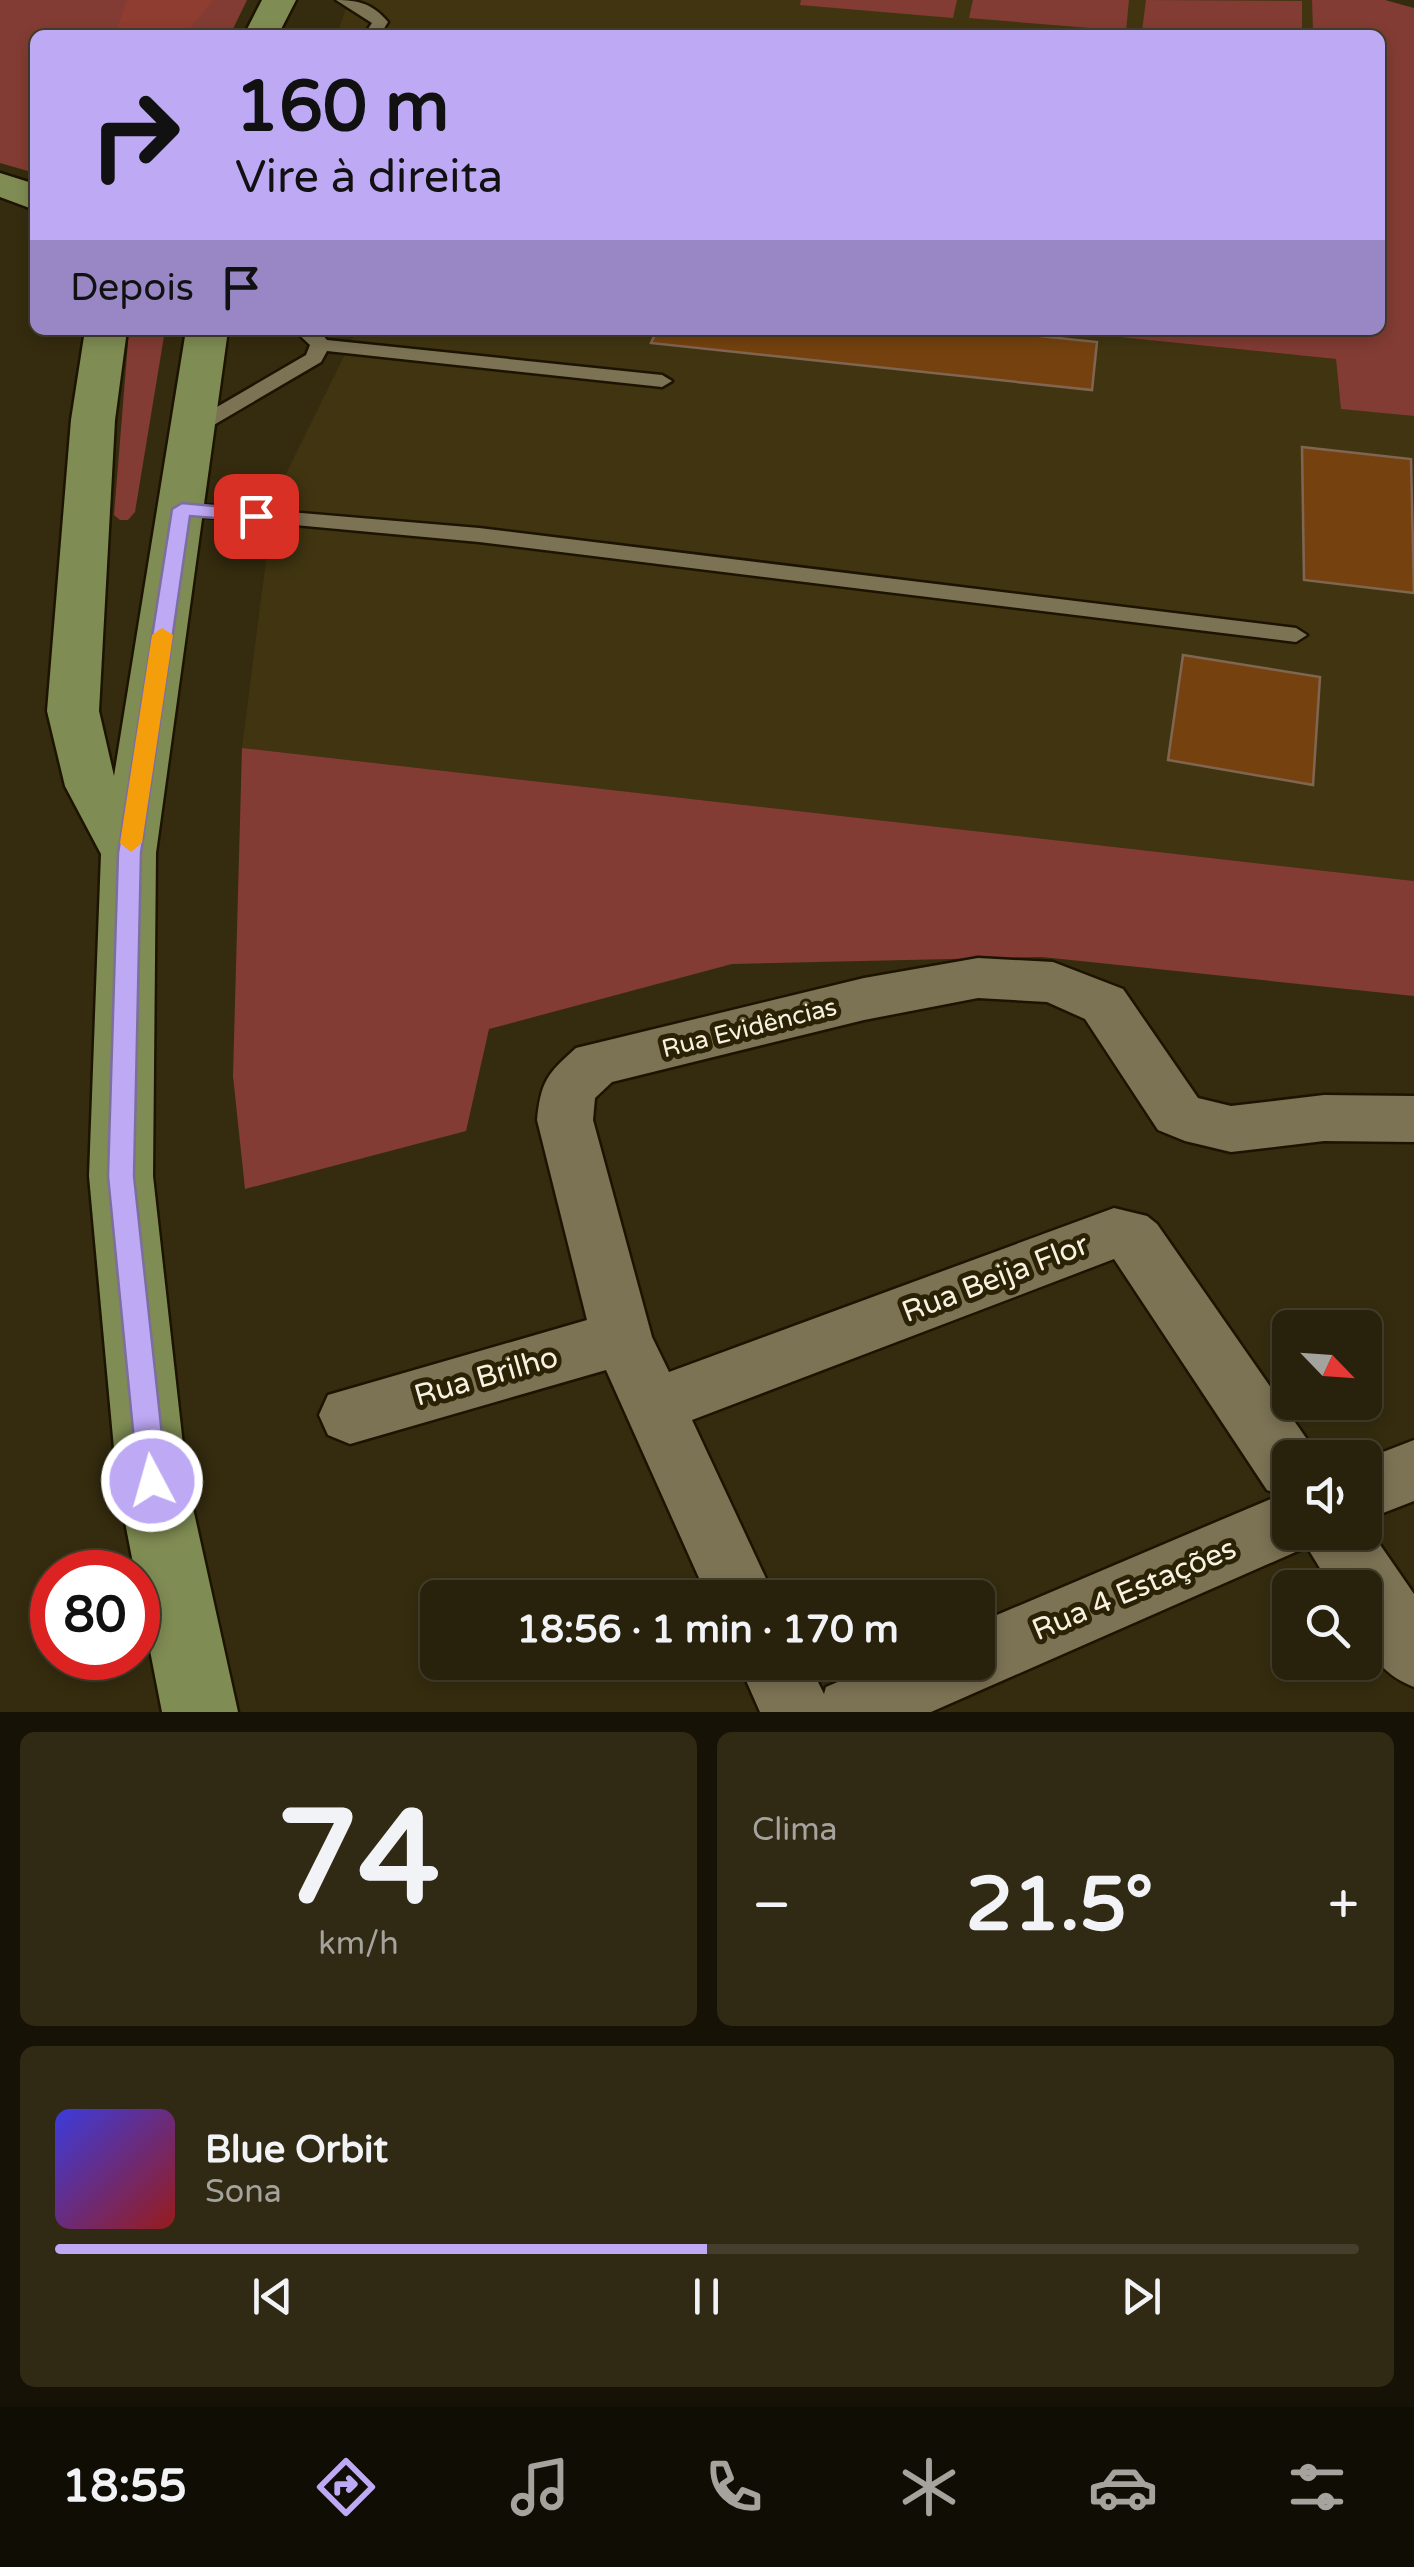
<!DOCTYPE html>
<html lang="pt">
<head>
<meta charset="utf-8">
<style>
  body { margin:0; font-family:"Varela Round",sans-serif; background:#302914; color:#f1f3f6; height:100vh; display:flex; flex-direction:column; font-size:38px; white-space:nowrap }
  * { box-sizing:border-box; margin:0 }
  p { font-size:32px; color:#a5a39d }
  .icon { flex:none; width:55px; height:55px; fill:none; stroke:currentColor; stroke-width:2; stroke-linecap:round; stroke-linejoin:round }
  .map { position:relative; height:1712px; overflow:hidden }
  .side { display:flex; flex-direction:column; gap:20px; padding:20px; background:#161206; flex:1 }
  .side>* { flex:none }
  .top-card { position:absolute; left:30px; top:30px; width:1355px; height:305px; border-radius:15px; box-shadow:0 5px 15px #0003,0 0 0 2px #443e2c; background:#bea9f5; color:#111; overflow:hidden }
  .needle { width:65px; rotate:115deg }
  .controls { position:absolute; left:1272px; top:1310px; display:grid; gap:20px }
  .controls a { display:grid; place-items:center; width:110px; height:110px; border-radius:15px; background:#28210b; box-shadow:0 5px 15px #0003,0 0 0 2px #443e2c; font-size:50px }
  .speed { position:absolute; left:30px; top:1550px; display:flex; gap:20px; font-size:50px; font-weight:700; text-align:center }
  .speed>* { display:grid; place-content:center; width:130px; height:130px; border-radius:50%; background:#28210b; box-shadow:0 5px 15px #0003,0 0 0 2px #443e2c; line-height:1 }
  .speed .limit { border:15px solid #d22; background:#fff; color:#111 }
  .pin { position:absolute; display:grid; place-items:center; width:85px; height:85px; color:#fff; margin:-42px; border-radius:20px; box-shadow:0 5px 15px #0006 }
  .me { position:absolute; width:110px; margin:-55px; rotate:354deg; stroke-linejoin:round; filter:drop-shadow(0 0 8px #0008) }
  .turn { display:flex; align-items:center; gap:35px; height:210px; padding:0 40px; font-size:45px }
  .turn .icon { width:130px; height:130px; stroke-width:2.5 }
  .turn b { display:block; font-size:70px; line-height:85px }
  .then { display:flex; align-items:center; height:95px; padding:0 40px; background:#0003; gap:20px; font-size:38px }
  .big { font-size:75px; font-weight:700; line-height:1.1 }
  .side .tile { flex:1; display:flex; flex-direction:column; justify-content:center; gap:15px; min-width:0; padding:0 35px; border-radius:15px; background:#302914 }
  .side .dial { align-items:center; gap:0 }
  .dial b { font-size:130px; line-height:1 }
  .song { display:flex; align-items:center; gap:30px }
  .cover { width:120px; height:120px; border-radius:15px; background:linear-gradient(135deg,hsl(240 70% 55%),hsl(0 70% 35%)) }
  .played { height:10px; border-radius:5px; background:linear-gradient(90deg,#bea9f5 50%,#443e2c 50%) }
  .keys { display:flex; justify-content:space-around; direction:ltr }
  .heat { display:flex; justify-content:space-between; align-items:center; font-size:55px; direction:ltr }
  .side .tiles { flex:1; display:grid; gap:20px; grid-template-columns:1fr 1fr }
  .tile:last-child { grid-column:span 2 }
  .trip { position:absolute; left:420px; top:1580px; width:575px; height:100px; border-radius:15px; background:#28210b; box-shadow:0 5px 15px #0003,0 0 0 2px #443e2c; font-weight:700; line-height:100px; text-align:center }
  .tabs { display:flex; height:160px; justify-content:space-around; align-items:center; background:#100d04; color:#a5a39d }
  .tabs .icon { width:70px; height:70px }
  .tabs .current { color:#bea9f5 }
  .tabs b { font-size:45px; color:#f1f3f6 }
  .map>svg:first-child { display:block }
</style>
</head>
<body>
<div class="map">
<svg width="1414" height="1712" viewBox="0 0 1414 1712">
  <rect width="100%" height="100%" fill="#352c0f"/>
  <path fill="#413511" d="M349,0H1312L1313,35H337Z
    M357,330H1050L1336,359L1341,408L1414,416V881L242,748L274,498Z"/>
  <path fill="#823c33" d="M0,0H247L230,35H35V173L0,163Z
    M801,0H957L953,18L800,5Z
    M973,0H1129L1126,31L969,18Z
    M1146,0L1302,1V35L1142,31Z
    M1312,0H1385L1414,8V416L1341,409L1336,359L1050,330H1380V35H1313Z
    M129,330H165L135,512L128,520H120L114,515Z
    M242,748L1414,881V996L1042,957L732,964L489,1029L466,1131L245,1189L233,1076Z"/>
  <path fill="#8f3c31" d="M127,0H213L189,30L195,35H115Z"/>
  <path fill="#75420f" stroke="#806652" stroke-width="2.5" d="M657,330H983L1097,342L1092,390L651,343Z
    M1302,447L1411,459L1414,593L1304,580Z
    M1183,655L1320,677L1313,785L1168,760Z"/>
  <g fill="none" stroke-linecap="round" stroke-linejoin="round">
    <g stroke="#1c1400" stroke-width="5">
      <path id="service" d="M336,0C359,0 373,4 388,22L380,35H364L372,23Z
        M294,330H318L327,340L662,375L672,381L662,387L327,351L321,362L200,433H186V425L306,355L310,345Z
        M181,503L479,528L1296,628L1307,635L1296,642L479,542L174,514L170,509Z"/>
    </g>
    <g stroke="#1c1400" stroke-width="5">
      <path id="minor" d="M978,958L1053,962L1123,989L1198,1098L1231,1106L1324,1095L1414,1096V1142L1324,1141L1231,1152L1185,1141L1158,1130L1085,1019L1047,1002L978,998L864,1020L612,1082L595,1098L593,1120L652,1337L669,1372L1114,1208L1147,1216L1157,1224L1313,1448L1317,1458H1290V1532H1365V1523L1414,1594V1687C1365,1667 1365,1635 1365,1588H1332L1307,1547L931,1712H760L738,1662H808L824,1694L826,1687L884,1662H978V1623L1280,1495L1267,1490L1114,1259L692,1420L775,1598H708L606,1370L350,1444L328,1435L319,1415L328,1395L587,1320L537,1120C541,1081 547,1074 576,1048L864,978Z
        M1414,1440V1501L1365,1520V1459Z"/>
    </g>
    <g stroke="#1c1400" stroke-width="5">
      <path id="trunk" d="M262,0H296L278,35H244Z
        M0,173L35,184V210L0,197Z
        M85,330H127L115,420L99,711L114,776L186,330H228L156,853L153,1176L187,1481L238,1712H162L117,1481L89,1176L101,854L65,786L47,711L71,420Z"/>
    </g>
    <use href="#service" fill="#7c7254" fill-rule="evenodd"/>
    <use href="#minor" fill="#7c7254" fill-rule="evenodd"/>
    <use href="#trunk" fill="#7f8c53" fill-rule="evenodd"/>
  </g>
  <path fill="#bea9f5" stroke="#7c6e9f" stroke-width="2.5" d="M182,503L256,510L266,516L256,521L190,516L141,853L134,1176L167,1481L163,1491L152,1495L142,1491L138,1481L108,1176L118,853L172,509Z"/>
  <path fill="#f59e0b" d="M162,628L173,635L142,843L131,852L120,843L152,635Z"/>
  <g text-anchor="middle" stroke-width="10" stroke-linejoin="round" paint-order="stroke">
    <g font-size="25" fill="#f7f1e0" stroke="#2b2205">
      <text transform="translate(749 1027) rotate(-14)" y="9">Rua Evidências</text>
    </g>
    <g font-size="30" fill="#f7f1e0" stroke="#2b2205">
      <text transform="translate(995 1278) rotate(-21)" y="10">Rua Beija Flor</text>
      <text transform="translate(486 1376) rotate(-16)" y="10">Rua Brilho</text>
      <text transform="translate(1134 1589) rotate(-23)" y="10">Rua 4 Estações</text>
    </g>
  </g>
</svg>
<div class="controls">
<a><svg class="needle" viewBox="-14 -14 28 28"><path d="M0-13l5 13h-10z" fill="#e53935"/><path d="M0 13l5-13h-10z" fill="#a5a39d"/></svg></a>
<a><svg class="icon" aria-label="sound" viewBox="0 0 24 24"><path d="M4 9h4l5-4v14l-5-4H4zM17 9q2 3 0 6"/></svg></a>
<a><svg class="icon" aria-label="search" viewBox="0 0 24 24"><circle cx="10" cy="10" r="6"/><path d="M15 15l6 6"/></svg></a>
</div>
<div class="speed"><div class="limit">80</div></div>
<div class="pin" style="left:256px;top:516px;background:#d93025"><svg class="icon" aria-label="arrive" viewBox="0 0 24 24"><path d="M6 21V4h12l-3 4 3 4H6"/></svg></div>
<svg class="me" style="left:152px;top:1481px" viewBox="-20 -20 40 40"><circle r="17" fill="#bea9f5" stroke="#fff" stroke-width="3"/><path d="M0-11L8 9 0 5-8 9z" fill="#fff"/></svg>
<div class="trip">18:56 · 1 min · 170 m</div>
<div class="top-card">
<div class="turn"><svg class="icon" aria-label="right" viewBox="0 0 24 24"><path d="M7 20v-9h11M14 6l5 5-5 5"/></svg><div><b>160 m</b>Vire à direita</div></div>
<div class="then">Depois<svg class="icon" aria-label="arrive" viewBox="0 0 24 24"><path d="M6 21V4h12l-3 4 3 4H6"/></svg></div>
</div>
</div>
<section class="side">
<div class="tiles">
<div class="tile dial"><b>74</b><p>km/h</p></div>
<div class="tile"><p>Clima</p>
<div class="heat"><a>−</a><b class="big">21.5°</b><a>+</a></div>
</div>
<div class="tile">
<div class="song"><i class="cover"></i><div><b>Blue Orbit</b><p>Sona</p></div></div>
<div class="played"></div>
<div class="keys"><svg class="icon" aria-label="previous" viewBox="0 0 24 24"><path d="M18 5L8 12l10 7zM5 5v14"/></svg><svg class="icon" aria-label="pause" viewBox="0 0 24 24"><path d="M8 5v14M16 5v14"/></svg><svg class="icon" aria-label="next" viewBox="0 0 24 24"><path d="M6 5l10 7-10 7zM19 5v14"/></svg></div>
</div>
</div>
</section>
<nav class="tabs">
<b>18:55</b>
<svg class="icon current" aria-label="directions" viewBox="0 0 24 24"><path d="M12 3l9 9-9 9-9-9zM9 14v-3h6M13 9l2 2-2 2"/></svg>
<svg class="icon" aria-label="music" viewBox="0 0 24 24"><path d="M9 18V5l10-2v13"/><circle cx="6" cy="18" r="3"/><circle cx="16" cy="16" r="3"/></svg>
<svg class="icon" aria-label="phone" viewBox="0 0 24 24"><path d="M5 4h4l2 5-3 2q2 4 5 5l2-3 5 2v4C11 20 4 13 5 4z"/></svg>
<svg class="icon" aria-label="climate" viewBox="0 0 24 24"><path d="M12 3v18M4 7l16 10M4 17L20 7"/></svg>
<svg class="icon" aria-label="car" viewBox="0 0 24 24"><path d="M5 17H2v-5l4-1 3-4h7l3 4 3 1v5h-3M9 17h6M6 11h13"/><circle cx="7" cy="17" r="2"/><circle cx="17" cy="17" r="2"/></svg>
<svg class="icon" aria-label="filters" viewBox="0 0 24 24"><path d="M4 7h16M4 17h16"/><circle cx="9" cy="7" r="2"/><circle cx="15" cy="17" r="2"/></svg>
</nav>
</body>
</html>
